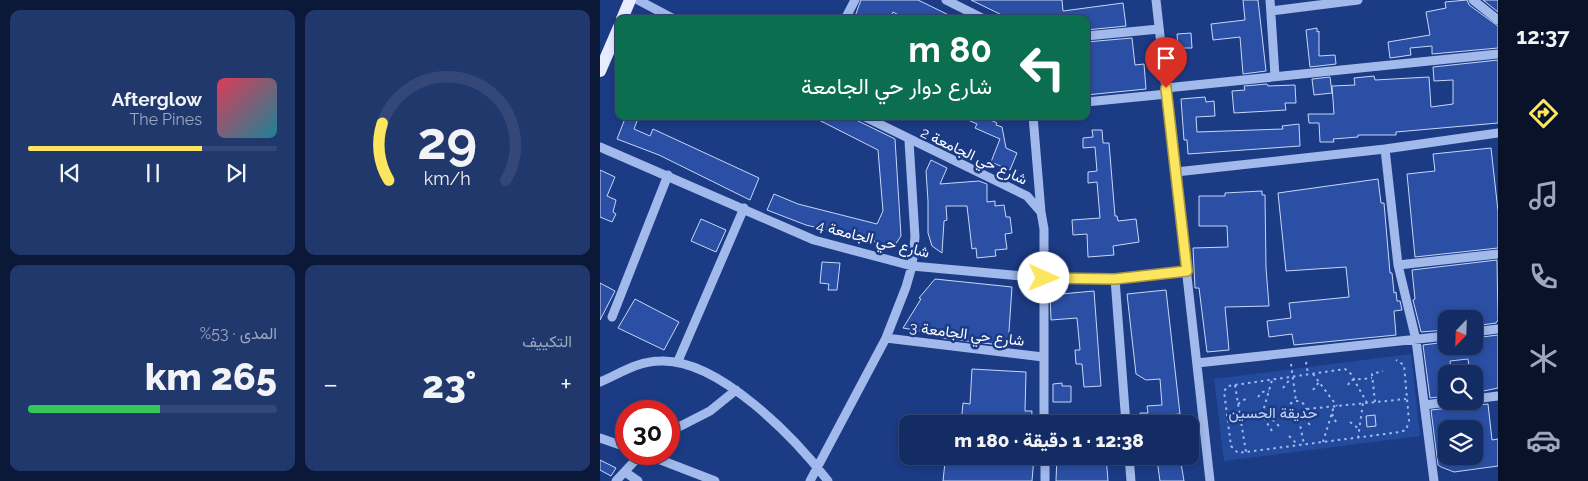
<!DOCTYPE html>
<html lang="ar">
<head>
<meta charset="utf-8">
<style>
  body { margin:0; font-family:Raleway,Vazirmatn,sans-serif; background:#21386d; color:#f1f3f6; direction:rtl; height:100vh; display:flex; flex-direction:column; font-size:19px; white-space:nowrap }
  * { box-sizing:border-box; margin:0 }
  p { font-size:16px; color:#9da7bf }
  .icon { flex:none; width:28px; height:28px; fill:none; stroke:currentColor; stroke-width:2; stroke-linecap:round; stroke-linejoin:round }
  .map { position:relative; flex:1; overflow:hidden; direction:ltr }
  .sheet { display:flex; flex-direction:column; gap:10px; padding:10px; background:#0b1837; width:600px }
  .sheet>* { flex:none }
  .top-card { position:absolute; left:15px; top:15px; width:475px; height:105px; border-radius:10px; box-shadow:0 2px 8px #0003,0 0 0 1px #334878; direction:rtl; background:#0b6e4f; color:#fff; overflow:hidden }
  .needle { width:32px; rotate:203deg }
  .buttons { position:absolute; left:838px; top:310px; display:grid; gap:10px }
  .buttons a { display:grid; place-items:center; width:45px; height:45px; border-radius:10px; background:#142c64; box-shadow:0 2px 8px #0003,0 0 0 1px #334878; font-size:25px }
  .speed { position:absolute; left:15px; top:400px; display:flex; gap:10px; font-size:25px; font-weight:700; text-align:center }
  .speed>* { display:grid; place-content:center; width:65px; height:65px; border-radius:50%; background:#142c64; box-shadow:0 2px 8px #0003,0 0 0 1px #334878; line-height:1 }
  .speed .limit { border:8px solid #d22; background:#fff; color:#111 }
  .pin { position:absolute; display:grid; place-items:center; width:42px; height:42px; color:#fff; margin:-51px -21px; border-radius:50% 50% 50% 0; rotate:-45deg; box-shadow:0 0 5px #0007 }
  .pin .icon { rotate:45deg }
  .me { position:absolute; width:55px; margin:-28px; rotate:91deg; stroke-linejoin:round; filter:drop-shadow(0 0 4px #0008) }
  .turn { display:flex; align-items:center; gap:18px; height:105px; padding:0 15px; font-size:22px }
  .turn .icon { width:65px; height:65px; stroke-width:2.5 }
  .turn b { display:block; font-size:35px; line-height:42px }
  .big { font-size:38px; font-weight:800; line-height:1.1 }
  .sheet .card { flex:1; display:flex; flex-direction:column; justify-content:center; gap:8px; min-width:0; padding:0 18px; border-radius:10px; background:#21386d }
  .sheet .dial { align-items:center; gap:0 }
  .dial svg { height:130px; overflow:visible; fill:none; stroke:#334878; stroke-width:7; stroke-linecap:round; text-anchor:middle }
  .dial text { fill:#f1f3f6; stroke:none }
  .song { display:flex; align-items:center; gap:15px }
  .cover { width:60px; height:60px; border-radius:8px; background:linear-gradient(135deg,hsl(350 70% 55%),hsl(190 70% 35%)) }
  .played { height:5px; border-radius:2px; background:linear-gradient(90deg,#fce55f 70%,#334878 70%) }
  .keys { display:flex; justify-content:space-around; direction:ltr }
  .heat { display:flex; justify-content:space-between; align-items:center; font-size:28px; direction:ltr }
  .charge { height:8px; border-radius:4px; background:linear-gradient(90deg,#34c759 53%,#334878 0) }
  .sheet .tiles { flex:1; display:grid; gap:10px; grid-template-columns:repeat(2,1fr) }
  .trip { position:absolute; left:299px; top:415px; width:300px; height:50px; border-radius:10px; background:#142c64; box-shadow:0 2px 8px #0003,0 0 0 1px #334878; font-weight:800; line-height:50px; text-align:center; direction:rtl }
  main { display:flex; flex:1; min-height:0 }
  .tabs { display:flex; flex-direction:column; width:90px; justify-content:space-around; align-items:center; background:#081228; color:#9da7bf }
  .tabs .icon { width:35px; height:35px }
  .tabs .on { color:#fce55f }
  .tabs b { font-size:22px; color:#f1f3f6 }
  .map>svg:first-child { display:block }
</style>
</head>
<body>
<main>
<nav class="tabs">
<b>12:37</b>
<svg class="icon on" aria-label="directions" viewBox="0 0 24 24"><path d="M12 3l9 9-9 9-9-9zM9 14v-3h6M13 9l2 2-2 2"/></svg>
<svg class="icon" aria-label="music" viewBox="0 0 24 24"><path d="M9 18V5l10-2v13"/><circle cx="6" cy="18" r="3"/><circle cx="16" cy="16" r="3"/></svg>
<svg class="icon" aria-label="phone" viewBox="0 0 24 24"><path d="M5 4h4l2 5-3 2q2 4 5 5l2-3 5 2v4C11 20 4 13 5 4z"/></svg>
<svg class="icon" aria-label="climate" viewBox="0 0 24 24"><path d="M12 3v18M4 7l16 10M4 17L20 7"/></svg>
<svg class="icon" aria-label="car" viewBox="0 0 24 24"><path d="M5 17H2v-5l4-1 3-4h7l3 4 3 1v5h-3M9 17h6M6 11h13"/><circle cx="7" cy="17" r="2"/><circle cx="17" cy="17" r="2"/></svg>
</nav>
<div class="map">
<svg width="898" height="481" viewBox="0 0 898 481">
  <rect width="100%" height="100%" fill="#1b3b85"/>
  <path fill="#244a9e" d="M811,354L820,436L624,461L614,379Z"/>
  <path fill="#2a4fa4" stroke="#c7d7f8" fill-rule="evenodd" d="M261,0H318L357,19H306L293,12L290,19H254Z
    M371,0H462L463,11L523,3L526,26L486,30V19H410Z
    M643,0H658L666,71L643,74L640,37L613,40L611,24L645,20Z
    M867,0L869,5L898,26V48L832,54V46L810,48L811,55L790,58L788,42L830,35L826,12L846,8L845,2Z
    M883,0H898V12Z
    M717,28V32L719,31V56L735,55L736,64L710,67L706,30Z
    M591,33L592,48H578L577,34Z
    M532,38L535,65L544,64L546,89L486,95V42Z
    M898,60V123L796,132V135H758V137L733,139L734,142H720L719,123H709L708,114H734L732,86L755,85L754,78L774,76L775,80L829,77L831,107L853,104V80L834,81L833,67Z
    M730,77L732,93L714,95L712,79Z
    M667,84L668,86L695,85L696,103H685L686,110L634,113L632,91L645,90L644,86Z
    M605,97L606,102L614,101L615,116L596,117L597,132L683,129L682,126L699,124L700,146L588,154L587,140H584L581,99Z
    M26,116H39L34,129L50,136L53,129L159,178L150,200L59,155L17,139Z
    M211,116H248L295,139L301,236L295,245L285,247L275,243V241L206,225L167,210L174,194L198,204L277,224L283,211L278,150Z
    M359,116H382L397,123L396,125L402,127L406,148L417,153L410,170L391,162L400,139L375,128L377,124Z
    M492,130H502L503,143H509L515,216H517L518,221L536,219L539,242L513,246L514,255L488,257L487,234L473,235L472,220L500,218L497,182L488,183V172L497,171L495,147L483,148V138L493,137Z
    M891,148L898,211V248L815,257L807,174L835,171L833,154Z
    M331,160L347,168L340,184L379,181L387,184V202L395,201V206L404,205L406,217H410L412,233L405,234L407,249L395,250L396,256L377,258L376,248L372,249L367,206H346L347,220L344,221L342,253L332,246L328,233V201L326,171Z
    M0,170L15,177L7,196L16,200L13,212L16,214L12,222L0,217Z
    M778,179L781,203H784L790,273H792L794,293L796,292L797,301H800L802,310L794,311L796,335L694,345L692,334L669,337L667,321L691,318L689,303L749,297L746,267L686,271L678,193Z
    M662,191V195H665L666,268L669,306L625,307L629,350L607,352L599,288H595L593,248L628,247L627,226H599V196H625V193Z
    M101,219L126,230L116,252L91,241Z
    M897,260L898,320L896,323L874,326V319H846V330L821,332L813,300L815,299L812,270Z
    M222,262L240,263L237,290H228L229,284L220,283Z
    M335,279L412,287L408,346L343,338V335L303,328L321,299L319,298Z
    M0,283L15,291L0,320Z
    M566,290L580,414L557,416V424H541L540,413H548L547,406L562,405L560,379L546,380L536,374L527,294Z
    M494,291L501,386L484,387L482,364H476L475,350H480L477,318L451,320L450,295Z
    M35,299L79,322L64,350L18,328Z
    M898,335V388L874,393V374H870L868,359L850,361L851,374H846V396L830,398L823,345L846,342V346H874V338Z
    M372,369L426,372L425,411H432L431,424H361L363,403L370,404Z
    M462,383V386H471V402H453V384Z
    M888,404L892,440L898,439V466L854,472L841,467L838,465L831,410ZM846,429H874V456H846Z
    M775,415L776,426L767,427L766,416Z
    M349,456H434L432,481H343L345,462H349Z
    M457,456H506L508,481H456Z
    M580,457L584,481H560L557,460Z
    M0,460L16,468L11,476L0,470Z"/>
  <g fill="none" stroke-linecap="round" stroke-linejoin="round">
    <path stroke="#a2b9eb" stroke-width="2" stroke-dasharray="2.5 4" stroke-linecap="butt" d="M706,362L708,374
      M691,364L696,401
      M713,374L737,406
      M635,385L646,452
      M748,385L751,380L772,378
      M683,388L691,378
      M713,390L719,382
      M658,397L662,392L669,391
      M688 410a9 9 0 1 1 18 0a9 9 0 1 1-18 0Z
      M775,402L772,374L783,371
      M767,403L751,374L745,369L628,386L624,391L631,446L638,453L800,432L806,430L809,421L804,365L796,360
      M638,404L647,398
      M707,409L806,399
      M732,414L737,424
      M668,415L679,426
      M641,418L688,412
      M704,418L710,425
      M699,420L704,444
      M750,422L759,429
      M672,431L662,415L672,380
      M689,436L698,445
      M758,438L763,403
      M723,442L734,406"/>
    <path stroke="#a2b9eb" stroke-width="9" d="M38,0L74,19
      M346,0L384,19
      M556,0L610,481
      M670,0L675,76
      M873,0L898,20
      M671,11L758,0
      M245,19L255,0
      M486,36L559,29
      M566,88L898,54
      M486,102L567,94
      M263,116L427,196L441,212L444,229V424
      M433,116L441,212
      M0,147L214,240L312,266L444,278L515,279L587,271
      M785,149L798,265L816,340L834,481
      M576,172L785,149L898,133
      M798,265L898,254
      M515,279L526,424
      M12,317L68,175
      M874,332L898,329
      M286,338L443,357
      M78,361L144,208
      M597,363L846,336
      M0,382C21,373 38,361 61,361C119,359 195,438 228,481
      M874,399L898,396
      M825,405L854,401
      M69,432L110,411L136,390
      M0,438L26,447
      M45,454L115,481
      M445,456V481
      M529,456L531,481
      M25,472L38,481
      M16,481L41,454
      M210,481L286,338L306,287L312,266L315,237L309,141"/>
    <path stroke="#e7edff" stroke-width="12" d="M22,19L30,0
      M0,71L19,27"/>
  </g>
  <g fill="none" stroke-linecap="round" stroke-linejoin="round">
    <g stroke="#a4953e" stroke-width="12">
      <path id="route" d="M444,278L515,279L587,271L566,88"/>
    </g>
    <use href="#route" stroke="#fce55f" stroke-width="9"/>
  </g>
  <g text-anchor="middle" stroke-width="5" stroke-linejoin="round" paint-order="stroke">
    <g font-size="15" fill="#fff" stroke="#1b3b85">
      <text transform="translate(374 156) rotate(25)" y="5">شارع حي الجامعة 2</text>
      <text transform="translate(273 239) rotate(14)" y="5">شارع حي الجامعة 4</text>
      <text transform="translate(367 334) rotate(7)" y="5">شارع حي الجامعة 3</text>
    </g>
    <g font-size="15" fill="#c7d7f8" stroke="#1b3b85">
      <text x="673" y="418">حديقة الحسين</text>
    </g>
  </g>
</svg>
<div class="buttons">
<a><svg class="needle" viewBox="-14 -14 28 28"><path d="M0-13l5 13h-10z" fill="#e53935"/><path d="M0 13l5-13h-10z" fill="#9da7bf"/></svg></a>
<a><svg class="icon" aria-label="search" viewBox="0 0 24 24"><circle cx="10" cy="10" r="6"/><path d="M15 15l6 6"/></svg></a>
<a><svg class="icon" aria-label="layers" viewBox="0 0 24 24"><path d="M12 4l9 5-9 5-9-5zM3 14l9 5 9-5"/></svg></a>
</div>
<div class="speed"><div class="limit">30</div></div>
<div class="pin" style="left:566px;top:88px;background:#d93025"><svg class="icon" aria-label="arrive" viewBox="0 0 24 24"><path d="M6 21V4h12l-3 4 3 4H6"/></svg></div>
<svg class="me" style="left:444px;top:278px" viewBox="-20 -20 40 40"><circle r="19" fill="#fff"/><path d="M0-13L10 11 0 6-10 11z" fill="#fce55f"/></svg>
<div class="trip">12:38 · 1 دقيقة · 180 m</div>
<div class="top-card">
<div class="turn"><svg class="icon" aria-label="left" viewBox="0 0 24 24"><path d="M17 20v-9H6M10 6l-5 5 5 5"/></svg><div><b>80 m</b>شارع دوار حي الجامعة</div></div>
</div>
</div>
<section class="sheet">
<div class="tiles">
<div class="card dial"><svg viewBox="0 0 100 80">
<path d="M14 69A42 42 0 1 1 86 69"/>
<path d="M14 69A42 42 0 0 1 10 34" stroke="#fce55f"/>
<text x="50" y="56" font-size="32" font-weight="700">29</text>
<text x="50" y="72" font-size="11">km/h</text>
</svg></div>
<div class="card">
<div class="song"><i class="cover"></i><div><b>Afterglow</b><p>The Pines</p></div></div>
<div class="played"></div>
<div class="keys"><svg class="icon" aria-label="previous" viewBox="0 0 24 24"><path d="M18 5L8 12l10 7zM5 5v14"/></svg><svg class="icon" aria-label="pause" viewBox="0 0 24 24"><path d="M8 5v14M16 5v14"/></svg><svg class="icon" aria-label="next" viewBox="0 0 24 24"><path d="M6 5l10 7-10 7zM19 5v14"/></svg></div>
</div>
<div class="card"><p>التكييف</p>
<div class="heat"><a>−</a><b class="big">23°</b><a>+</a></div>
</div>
<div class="card"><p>المدى · 53%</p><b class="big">265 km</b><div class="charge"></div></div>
</div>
</section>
</main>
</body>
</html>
